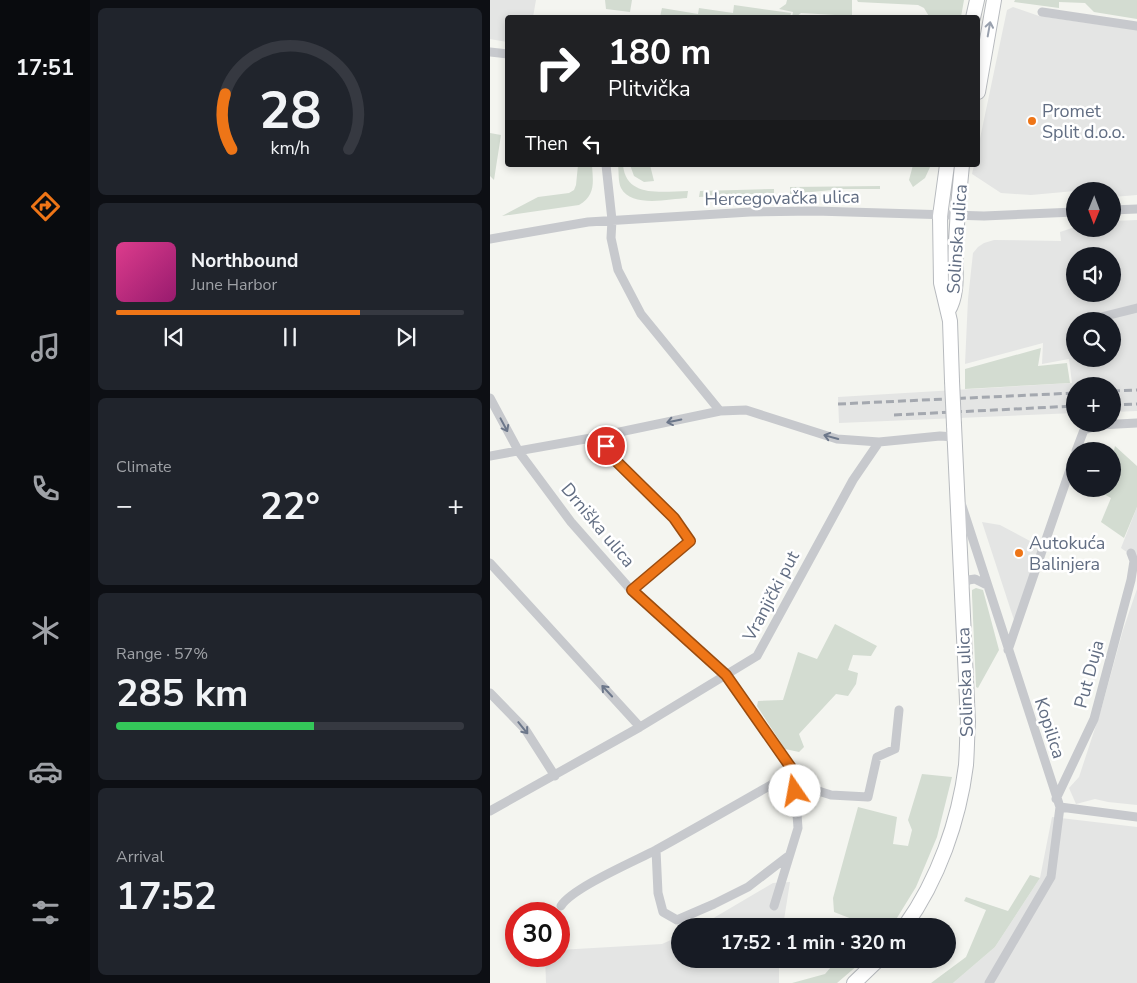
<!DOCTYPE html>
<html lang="en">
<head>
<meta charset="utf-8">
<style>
  body { margin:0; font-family:"Nunito Sans",sans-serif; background:#20242c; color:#f1f3f6; height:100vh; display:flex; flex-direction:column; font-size:19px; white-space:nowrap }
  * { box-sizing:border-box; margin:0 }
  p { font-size:16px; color:#9ea1a6 }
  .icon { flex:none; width:28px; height:28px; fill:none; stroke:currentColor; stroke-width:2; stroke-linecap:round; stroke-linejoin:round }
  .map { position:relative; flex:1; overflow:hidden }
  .side { display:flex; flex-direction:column; gap:8px; padding:8px; background:#0d0f14; width:400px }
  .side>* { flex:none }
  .banner { position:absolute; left:15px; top:15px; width:475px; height:152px; border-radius:5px; box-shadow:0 2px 8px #0003; background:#202124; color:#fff; overflow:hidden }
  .needle { width:32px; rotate:181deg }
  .fabs { position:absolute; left:576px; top:182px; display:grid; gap:10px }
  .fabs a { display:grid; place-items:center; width:55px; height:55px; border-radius:50%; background:#171b24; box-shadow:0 2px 8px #0003; font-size:25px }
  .speed { position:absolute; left:15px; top:902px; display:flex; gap:10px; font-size:25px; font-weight:700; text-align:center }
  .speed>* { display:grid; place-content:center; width:65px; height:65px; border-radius:50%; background:#171b24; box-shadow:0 2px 8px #0003; line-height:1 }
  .speed .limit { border:8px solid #d22; background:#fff; color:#111 }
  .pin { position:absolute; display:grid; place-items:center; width:42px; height:42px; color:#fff; margin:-21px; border:2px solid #fff; border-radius:50%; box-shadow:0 1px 5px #0007 }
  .me { position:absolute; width:55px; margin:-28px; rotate:348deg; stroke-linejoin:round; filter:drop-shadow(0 0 4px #0008) }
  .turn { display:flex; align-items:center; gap:18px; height:105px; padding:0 20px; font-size:22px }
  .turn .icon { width:65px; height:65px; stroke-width:2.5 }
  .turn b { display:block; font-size:35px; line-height:42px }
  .then { display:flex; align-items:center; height:48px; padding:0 20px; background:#0003; gap:10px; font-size:19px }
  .big { font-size:38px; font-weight:700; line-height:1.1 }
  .side .widget { flex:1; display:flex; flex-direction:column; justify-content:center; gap:8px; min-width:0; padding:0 18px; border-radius:8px; background:#20242c }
  .side .dial { align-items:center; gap:0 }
  .dial svg { height:130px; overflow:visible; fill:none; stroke:#363941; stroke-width:7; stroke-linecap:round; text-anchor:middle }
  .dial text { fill:#f1f3f6; stroke:none }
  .song { display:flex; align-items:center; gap:15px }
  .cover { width:60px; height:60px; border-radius:8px; background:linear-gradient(135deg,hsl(330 70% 55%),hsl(320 70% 35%)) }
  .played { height:5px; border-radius:2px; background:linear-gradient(90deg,#ee7517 70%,#363941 70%) }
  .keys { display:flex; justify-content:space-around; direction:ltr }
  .heat { display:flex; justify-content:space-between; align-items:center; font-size:28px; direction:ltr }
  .charge { height:8px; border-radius:4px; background:linear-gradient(90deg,#34c759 57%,#363941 0) }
  .trip { position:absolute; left:181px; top:918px; width:285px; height:50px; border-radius:25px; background:#171b24; box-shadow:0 2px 8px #0003; font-weight:700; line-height:50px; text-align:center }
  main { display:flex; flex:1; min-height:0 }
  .dock { display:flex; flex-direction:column; width:90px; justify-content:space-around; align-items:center; background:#090b0e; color:#9ea1a6 }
  .dock .icon { width:35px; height:35px }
  .dock .on { color:#ee7517 }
  .dock b { font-size:22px; color:#f1f3f6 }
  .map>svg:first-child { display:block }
</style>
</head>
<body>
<main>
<nav class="dock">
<b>17:51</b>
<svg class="icon on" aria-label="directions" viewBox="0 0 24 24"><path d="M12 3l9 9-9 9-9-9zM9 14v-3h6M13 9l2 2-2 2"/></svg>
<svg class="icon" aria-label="music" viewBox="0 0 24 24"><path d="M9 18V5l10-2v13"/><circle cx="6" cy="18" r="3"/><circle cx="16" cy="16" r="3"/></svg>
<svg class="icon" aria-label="phone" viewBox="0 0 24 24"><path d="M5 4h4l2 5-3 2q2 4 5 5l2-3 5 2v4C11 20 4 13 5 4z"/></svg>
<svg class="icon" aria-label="climate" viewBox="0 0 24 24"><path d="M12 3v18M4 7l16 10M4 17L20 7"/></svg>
<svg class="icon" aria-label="car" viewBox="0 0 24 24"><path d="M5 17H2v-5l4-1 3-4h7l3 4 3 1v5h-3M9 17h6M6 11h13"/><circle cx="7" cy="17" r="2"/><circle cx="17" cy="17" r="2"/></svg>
<svg class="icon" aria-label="filters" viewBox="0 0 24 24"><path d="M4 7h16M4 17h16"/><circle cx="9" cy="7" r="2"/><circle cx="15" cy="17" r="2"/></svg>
</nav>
<section class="side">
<div class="widget dial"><svg viewBox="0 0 100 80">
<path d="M14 69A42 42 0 1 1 86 69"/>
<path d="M14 69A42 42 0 0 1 10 35" stroke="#ee7517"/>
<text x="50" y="56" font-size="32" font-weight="700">28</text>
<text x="50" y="72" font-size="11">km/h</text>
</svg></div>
<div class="widget">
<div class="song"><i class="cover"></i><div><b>Northbound</b><p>June Harbor</p></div></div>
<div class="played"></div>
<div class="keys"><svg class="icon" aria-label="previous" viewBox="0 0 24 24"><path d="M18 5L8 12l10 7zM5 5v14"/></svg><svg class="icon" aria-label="pause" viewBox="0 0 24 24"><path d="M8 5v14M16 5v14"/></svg><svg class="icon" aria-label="next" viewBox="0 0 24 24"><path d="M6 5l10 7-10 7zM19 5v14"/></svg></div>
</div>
<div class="widget"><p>Climate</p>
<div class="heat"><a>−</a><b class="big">22°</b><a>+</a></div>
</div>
<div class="widget"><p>Range · 57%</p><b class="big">285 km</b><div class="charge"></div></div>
<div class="widget"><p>Arrival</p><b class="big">17:52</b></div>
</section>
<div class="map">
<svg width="647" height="983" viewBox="0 0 647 983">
  <rect width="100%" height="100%" fill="#f4f5f0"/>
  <path fill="#e4e5e4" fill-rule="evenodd" d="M0,0H46L43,17L18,18L17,42L0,39Z
    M523,7L549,16L647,30V195L623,197L622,191H585L541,195L511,193L482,174L484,165H488V148L517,10Z
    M647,220V411L623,412L622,386H585V413L349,423L348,397L582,383L579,359L552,364L553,343L475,364L478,299L483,253L488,247L494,243L504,240L571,241L570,232L585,227V229H622L623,221ZM585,256H622V294H585ZM585,321H622V359H585Z
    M647,507V556L638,553L631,548Z
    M492,522L510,525L540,541L550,544L525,623Z
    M647,589V805L618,802L605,799L586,804L579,788L589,777L611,710L633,630Z
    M562,817L647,827V983H463L505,947L550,878Z
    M300,882L293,926H210L283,883Z
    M190,936V959H289V983H56L55,956H69V950L172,944Z"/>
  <path fill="#d3dcd1" d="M115,0H142L140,12L116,9Z
    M297,0H362V16L311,13L306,17H302L303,12L289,9L296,4Z
    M367,0H474L471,17L440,18L434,8L428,5L368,2Z
    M525,0H647V19L604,12L595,3L569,2V8L524,2Z
    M244,5L301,13L300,17H170L172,8L208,14L209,8L243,13Z
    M0,133L11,135L4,180L0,176Z
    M88,165H102C103,182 106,195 89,205L12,216L48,197L79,193L84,190L86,185Z
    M128,165H133C136,199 174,191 198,191L197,198C179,199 141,208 131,188C128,182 129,172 128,165Z
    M140,165H160L164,181L154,182L144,176Z
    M423,165H441L435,178L423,187L419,180Z
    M390,186V189H353L300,194V187Z
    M284,189V193L209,197L210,191Z
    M551,348L548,366L577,363L580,383L475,389V369Z
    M625,446L647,466V507L634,538L611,522L621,498L610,492L611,489H622L623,454Z
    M486,588L493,590L509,650L488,688L486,687L482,595V590Z
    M345,624L387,646L381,656L363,655L358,670L368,673L366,684L358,696L346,694L309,734L314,747L309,752L295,749L267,706L268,701L293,700L308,652L327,659Z
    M432,774L462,777L447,837L426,887L402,926H367V921L344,912L343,898L368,807L407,817L403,844L418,846L422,830L418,820Z
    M540,875L550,878L505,947L463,983H441L476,957L496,910L474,901L476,897L518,911Z
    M348,959H375L347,983H302L335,974Z"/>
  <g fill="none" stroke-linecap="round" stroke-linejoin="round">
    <g stroke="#b7babe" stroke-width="16">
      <path id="primary" d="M483,18L487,0
        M488,92L504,0
        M457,165L450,216L451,283L460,321L462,381
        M458,311C470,292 464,264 466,242C467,217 469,191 472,165
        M415,926C448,880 469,821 476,765C477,751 477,737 478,722L464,425
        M364,983L389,959"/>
    </g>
    <path stroke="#c7c9cd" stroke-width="9" d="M552,12L647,26
      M0,52L18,54
      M116,165L122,220L121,238L128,270L151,314L230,411
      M622,210L647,209
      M0,239L98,222L260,212L325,211L494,216L585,212
      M599,320L647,308
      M0,398L29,452L81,522L141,590L236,675L304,772L319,788L341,795L378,797L387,757L405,749L409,710
      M111,436L120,455L184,519L200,541L141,590
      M586,451L594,430L609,425L647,423
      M0,456L101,438L230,411L256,410L347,439L389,442L450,436L464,437
      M472,506L570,807L561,877L499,983
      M0,563L150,727
      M471,589L478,580L485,579L497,585
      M518,650L585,455
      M0,693L35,729L65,776
      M566,799L604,719L641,580L644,561L641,553
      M570,807L647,817
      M0,811L150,727L267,656L363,480L389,442
      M166,850L168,893L173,912L187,920L224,904L258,887L297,857
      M71,906C82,888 145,861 166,850C213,824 258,798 304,772L308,828L284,906"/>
    <use href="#primary" stroke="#fff" stroke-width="14"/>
    <path stroke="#a4a8af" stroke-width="3" stroke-dasharray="8 4" stroke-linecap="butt" d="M622,391L647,390
      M348,404L585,393
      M622,405L647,404
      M404,415L585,406"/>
    <g stroke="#b7babe" stroke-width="16" stroke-linecap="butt">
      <path id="primary-bridge" d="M462,381L464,425"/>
    </g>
    <use href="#primary-bridge" stroke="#fff" stroke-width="14"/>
  </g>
  <defs><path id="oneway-shaft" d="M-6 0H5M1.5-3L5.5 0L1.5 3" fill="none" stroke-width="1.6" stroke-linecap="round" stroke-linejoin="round" transform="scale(1.25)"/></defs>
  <use stroke="#99a1ae" href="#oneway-shaft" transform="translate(499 29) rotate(-80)"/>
  <g stroke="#6c778a">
    <use href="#oneway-shaft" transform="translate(184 421) rotate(168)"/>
    <use href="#oneway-shaft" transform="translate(14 425) rotate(62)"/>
    <use href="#oneway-shaft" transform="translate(341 437) rotate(-165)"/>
    <use href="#oneway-shaft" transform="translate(117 691) rotate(-133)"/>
    <use href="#oneway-shaft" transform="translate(33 728) rotate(51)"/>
  </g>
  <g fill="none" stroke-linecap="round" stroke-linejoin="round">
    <g stroke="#9b4c0f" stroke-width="12">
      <path id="route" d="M116,446L120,455L184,518L200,541L142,590L236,675L304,772L305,791"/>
    </g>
    <use href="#route" stroke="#ee7517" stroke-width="9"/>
  </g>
  <g fill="#ee7517" stroke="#fff" stroke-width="2">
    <circle cx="542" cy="121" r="5"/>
    <circle cx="529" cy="553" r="5"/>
  </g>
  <g text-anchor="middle" stroke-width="5" stroke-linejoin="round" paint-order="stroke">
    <g font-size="18" fill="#626e83" stroke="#fff" text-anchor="start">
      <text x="552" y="117">Promet<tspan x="552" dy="21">Split d.o.o.</tspan></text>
      <text x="539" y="549">Autokuća<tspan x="539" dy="21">Balinjera</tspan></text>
    </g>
    <g font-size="18" fill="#626e83" stroke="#fff">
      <text transform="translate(292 198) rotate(-1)" y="6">Hercegovačka ulica</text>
      <text transform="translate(467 239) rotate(-86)" y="6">Solinska ulica</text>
      <text transform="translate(108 525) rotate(50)" y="6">Drniška ulica</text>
      <text transform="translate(281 596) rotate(-62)" y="6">Vranjički put</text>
      <text transform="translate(599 674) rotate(-75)" y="6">Put Duja</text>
      <text transform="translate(475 682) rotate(-92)" y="6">Solinska ulica</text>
      <text transform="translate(560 728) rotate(72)" y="6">Kopilica</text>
    </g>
  </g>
</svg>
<div class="fabs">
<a><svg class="needle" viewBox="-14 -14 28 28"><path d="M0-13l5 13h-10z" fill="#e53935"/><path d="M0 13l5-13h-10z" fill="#9ea1a6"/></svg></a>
<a><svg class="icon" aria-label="sound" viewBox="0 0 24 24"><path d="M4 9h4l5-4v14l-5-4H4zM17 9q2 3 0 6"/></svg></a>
<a><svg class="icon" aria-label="search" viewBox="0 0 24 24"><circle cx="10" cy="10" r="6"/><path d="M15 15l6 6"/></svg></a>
<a>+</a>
<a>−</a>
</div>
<div class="speed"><div class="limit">30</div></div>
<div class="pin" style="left:116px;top:446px;background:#d93025"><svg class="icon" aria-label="arrive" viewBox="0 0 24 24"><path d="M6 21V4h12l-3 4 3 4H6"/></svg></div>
<svg class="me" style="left:305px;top:791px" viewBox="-20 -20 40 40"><circle r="19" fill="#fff"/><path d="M0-13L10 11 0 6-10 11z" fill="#ee7517"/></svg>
<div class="trip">17:52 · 1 min · 320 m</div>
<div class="banner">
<div class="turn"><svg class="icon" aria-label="right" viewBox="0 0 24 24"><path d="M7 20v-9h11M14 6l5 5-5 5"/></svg><div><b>180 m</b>Plitvička</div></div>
<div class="then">Then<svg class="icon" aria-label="left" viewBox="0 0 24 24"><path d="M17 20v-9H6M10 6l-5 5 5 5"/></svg></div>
</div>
</div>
</main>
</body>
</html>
